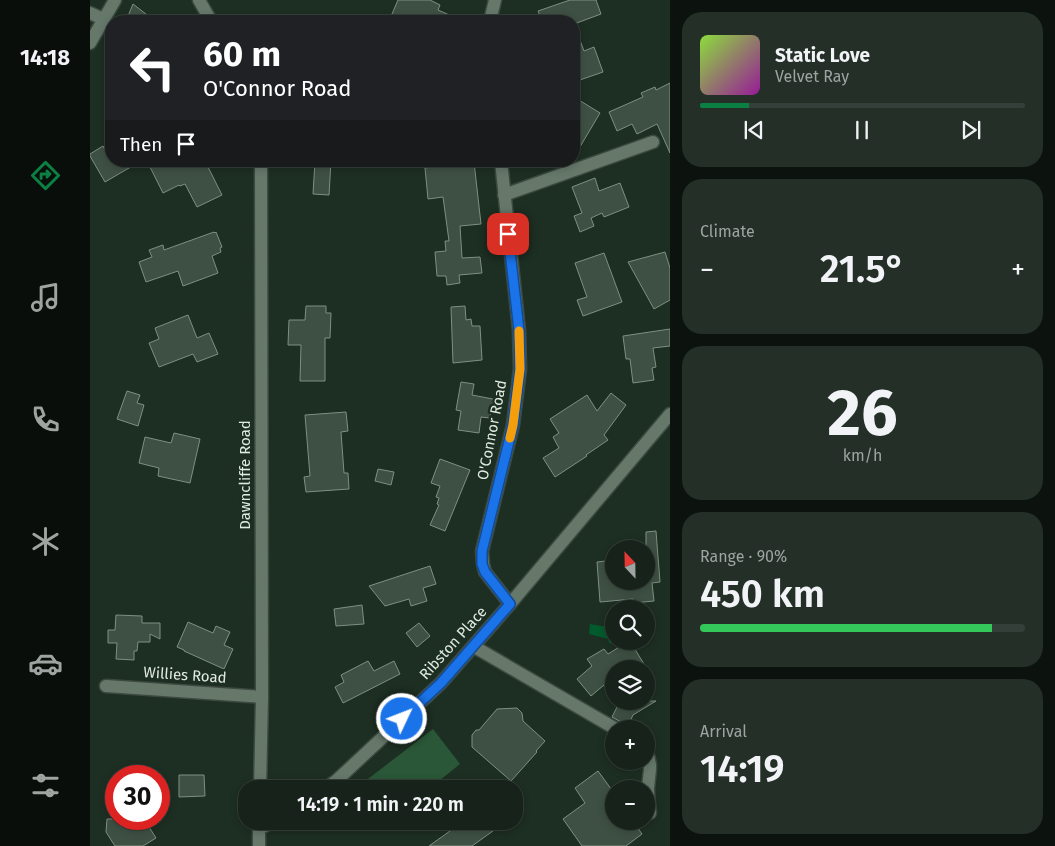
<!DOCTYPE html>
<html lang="en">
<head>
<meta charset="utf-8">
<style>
  body { margin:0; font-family:"Fira Sans",sans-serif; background:#232f27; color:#f1f3f6; height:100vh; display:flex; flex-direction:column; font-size:19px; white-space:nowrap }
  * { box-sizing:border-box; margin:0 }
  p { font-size:16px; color:#9ea4a2 }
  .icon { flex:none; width:28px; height:28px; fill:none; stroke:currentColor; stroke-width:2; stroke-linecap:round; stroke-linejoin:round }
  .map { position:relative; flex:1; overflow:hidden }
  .side { display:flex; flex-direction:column; gap:12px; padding:12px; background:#0c130e; width:385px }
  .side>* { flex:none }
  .hud { position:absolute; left:15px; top:15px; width:475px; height:152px; border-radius:20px; box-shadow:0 2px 8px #0003,0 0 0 1px #353f39; background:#202124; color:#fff; overflow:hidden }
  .needle { width:32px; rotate:338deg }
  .fabs { position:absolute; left:515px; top:540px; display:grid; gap:10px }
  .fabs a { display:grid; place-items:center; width:50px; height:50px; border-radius:50%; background:#16221a; box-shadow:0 2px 8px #0003,0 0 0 1px #353f39; font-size:25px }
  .speed { position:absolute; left:15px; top:765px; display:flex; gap:10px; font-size:25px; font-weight:700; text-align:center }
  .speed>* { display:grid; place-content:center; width:65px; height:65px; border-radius:50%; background:#16221a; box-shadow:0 2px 8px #0003,0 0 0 1px #353f39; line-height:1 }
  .speed .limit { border:8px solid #d22; background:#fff; color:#111 }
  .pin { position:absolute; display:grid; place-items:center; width:42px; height:42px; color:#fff; margin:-21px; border-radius:10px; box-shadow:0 2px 8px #0006 }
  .me { position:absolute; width:55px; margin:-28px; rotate:47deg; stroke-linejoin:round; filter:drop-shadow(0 0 4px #0008) }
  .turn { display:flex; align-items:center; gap:18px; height:105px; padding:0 15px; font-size:22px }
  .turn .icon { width:65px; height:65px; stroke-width:2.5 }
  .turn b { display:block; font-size:35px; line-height:42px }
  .then { display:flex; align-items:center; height:48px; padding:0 15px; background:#0003; gap:10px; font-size:19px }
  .big { font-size:38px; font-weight:600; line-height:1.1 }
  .side .widget { flex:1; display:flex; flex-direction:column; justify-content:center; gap:8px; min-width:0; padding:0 18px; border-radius:20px; background:#232f27 }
  .side .dial { align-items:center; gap:0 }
  .dial b { font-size:65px; line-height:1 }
  .song { display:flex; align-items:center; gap:15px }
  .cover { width:60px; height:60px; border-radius:8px; background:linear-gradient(135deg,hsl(90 70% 55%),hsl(300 70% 35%)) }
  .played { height:5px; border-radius:2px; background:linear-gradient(90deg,#0b8043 15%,#353f39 15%) }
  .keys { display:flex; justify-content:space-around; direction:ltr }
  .heat { display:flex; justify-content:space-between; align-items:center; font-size:28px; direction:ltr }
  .charge { height:8px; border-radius:4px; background:linear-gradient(90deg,#34c759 90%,#353f39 0) }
  .trip { position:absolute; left:148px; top:780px; width:285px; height:50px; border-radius:20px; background:#16221a; box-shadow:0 2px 8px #0003,0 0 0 1px #353f39; font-weight:600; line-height:50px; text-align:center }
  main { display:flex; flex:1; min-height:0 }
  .tab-bar { display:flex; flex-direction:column; width:90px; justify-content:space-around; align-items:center; background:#090e0a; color:#9ea4a2 }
  .tab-bar .icon { width:35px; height:35px }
  .tab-bar .on { color:#0b8043 }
  .tab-bar b { font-size:22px; color:#f1f3f6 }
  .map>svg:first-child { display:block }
</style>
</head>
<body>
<main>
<nav class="tab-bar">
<b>14:18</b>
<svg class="icon on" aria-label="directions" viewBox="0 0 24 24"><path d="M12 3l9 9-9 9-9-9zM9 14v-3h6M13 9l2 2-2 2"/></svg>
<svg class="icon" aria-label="music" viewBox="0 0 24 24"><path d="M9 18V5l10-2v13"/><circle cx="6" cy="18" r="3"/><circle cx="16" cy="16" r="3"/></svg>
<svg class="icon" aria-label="phone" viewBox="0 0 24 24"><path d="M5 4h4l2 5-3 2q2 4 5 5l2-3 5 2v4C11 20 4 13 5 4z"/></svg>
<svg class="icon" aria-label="climate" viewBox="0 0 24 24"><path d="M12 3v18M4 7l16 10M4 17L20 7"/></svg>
<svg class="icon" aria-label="car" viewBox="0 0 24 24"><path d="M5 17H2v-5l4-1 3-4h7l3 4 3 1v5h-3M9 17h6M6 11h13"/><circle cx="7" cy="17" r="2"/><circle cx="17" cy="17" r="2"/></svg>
<svg class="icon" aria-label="filters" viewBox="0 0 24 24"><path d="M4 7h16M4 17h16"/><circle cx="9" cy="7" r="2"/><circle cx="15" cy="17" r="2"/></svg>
</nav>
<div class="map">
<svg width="580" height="846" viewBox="0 0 580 846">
  <rect width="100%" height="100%" fill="#1d2e22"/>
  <path fill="#295737" d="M343,729L370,764L339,789H279L274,782Z"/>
  <path fill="#035a2c" d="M500,624L524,628V638L522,644L519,643L518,639L499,634Z"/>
  <path fill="#3e5043" stroke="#7d9081" d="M308,0H340L350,5L348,10L373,21H299Z
    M480,0H506L511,14L484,24V21H452L448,11Z
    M43,4L65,21H36Z
    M484,27H485L494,51L504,47L513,72L484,82Z
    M580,83V153L567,124L547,134L542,124L527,131L519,112L553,97L551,93L565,87L566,90Z
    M484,97L510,113L484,157Z
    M13,146L21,161H51L15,182L0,156V154Z
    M57,161H115L132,195L107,207L95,184L90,186L89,185L73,193Z
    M225,161H241L239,195L223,194Z
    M384,162L391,224L370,226L372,258L390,257L392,273L369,275L370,283L357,285L356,276H347L345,252L356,251L355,241H359L353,197L338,199L335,168Z
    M505,178L509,191L530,183L539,207L514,217L512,213L501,218L504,226L490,232L484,216L492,213L482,187Z
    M124,232L125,233L126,232L132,247L130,248L131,252L122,256L128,273L93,286L88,271L56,282L49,262L62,257L59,250L73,245L74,250Z
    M575,252L580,268V300L564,309L538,262Z
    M514,253L532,302L493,316L487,300L497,297L485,263Z
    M216,306H236V313H241L240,338H235V381H210L211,345H198L199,320H215Z
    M375,306L376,320L381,319L382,326H390L392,360L363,363L361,307Z
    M98,315L107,338L119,333L128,354L107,362L103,354L69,367L59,343L69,339L65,328Z
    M580,329V346L563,348L566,367L562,368L564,380L543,383L540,359H536L533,336Z
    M371,382L384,384L382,395L403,399L400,418L391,417L389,433L368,430L371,411L366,410Z
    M37,391L50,395L47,403L54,405L48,426L27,419Z
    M521,393L536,405L514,435L518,440L496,455L497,456L465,477L453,458L469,448L463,437L469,433L460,419L497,395L507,411Z
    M256,412L258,431L251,432L254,473H258L259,489L216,492L214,477L220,476L215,415Z
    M84,433L110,439L100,483L68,476L69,468L49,463L55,437L81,443Z
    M350,459L380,470L355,531L340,525L349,505L347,504L349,498L346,497L350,486L341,483Z
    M288,469L304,472L301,485L285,481Z
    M566,531L570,582L562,583L564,601L543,603V599L510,602L507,562L524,560V581H556V532Z
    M340,566L346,584L333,588L337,601L321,606L319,599L295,606L279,586Z
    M272,605L274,624L246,626L244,609Z
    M26,615L52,616V623H70V639L60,634V642H48L47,651H44V660L26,659L27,643H18V630H25Z
    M98,622L123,633L126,626L140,632L134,645L143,649L134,669L94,651V650L87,647Z
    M329,623L340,636L327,647L316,633Z
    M539,641H540L557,669H524V701L514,685L501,696L487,679L502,666L497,659L514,649L518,654Z
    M278,661L284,671L304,661L310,674L253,703L245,687L254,682L251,675Z
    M530,701H566L543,715L538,726L522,717Z
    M427,708L432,713L433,721L455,741L446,751L447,752L421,781L382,747V735L386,730H389L407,709Z
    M508,771L524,793V821H543L552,834L536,846H492L473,819L495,803L485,788Z
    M89,775H114L115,796L89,797Z
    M17,819H54L66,838L53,846H25L16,832Z
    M374,821H396L403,831L382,846H339Z"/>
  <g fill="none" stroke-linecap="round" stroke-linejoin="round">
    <g stroke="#3b493f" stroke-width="15">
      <path id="street" d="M109,0L121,21
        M0,13L13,19
        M400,21L405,0
        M0,43L25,0
        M411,161L429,330L430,369L423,425L392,551L393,564L395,572L420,604
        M414,195L563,142
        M383,646L526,729
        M16,686L172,697
        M556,751C563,765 559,773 558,788C558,797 559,805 560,813
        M170,789L172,697L171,161
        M235,789L247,780L351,683L420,604L580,414
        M169,829L184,821
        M169,846V821"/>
    </g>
    <use href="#street" stroke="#65786a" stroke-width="12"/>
  </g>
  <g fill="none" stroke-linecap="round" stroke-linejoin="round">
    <g stroke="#114b97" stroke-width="12">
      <path id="route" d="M312,719L351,683L420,604L395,572L392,564V551L423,425L430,369L429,330L418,234"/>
    </g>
    <use href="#route" stroke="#1a73e8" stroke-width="9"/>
    <path stroke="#f59e0b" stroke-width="9" d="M420,438L423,425L430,369L429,331"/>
  </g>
  <g text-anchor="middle" stroke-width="5" stroke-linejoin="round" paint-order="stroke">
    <g font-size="15" fill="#e0ebe2" stroke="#1d2e22">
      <text transform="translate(402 430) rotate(-79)" y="5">O'Connor Road</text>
      <text transform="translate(155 475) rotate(-90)" y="5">Dawncliffe Road</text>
      <text transform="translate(363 643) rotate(-48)" y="5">Ribston Place</text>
      <text transform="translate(95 675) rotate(4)" y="5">Willies Road</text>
    </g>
  </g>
</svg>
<div class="fabs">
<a><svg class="needle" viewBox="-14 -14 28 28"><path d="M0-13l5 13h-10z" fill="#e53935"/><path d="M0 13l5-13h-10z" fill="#9ea4a2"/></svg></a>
<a><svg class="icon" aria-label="search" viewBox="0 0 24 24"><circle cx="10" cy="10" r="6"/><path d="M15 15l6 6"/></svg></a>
<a><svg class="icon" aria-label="layers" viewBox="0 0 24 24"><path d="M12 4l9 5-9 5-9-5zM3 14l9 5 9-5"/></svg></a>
<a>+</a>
<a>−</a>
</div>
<div class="speed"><div class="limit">30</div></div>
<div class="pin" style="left:418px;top:234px;background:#d93025"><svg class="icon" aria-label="arrive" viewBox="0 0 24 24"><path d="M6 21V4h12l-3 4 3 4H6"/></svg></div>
<svg class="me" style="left:312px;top:719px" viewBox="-20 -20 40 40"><circle r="17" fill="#1a73e8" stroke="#fff" stroke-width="3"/><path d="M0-11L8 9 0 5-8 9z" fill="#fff"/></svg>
<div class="trip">14:19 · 1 min · 220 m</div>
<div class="hud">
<div class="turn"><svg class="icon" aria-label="left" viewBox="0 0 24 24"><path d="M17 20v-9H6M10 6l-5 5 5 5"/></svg><div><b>60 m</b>O'Connor Road</div></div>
<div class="then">Then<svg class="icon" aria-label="arrive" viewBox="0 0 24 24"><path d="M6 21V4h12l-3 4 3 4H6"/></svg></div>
</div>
</div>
<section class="side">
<div class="widget">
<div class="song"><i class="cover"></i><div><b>Static Love</b><p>Velvet Ray</p></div></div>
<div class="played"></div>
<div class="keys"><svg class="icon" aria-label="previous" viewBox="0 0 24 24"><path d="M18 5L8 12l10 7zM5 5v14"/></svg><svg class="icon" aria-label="pause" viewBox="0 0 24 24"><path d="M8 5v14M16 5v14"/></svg><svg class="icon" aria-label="next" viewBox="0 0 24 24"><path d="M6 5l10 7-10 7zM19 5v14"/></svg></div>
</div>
<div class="widget"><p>Climate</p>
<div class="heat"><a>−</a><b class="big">21.5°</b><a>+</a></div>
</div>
<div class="widget dial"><b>26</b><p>km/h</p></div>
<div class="widget"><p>Range · 90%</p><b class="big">450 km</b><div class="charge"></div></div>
<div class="widget"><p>Arrival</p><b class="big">14:19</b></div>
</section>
</main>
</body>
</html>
